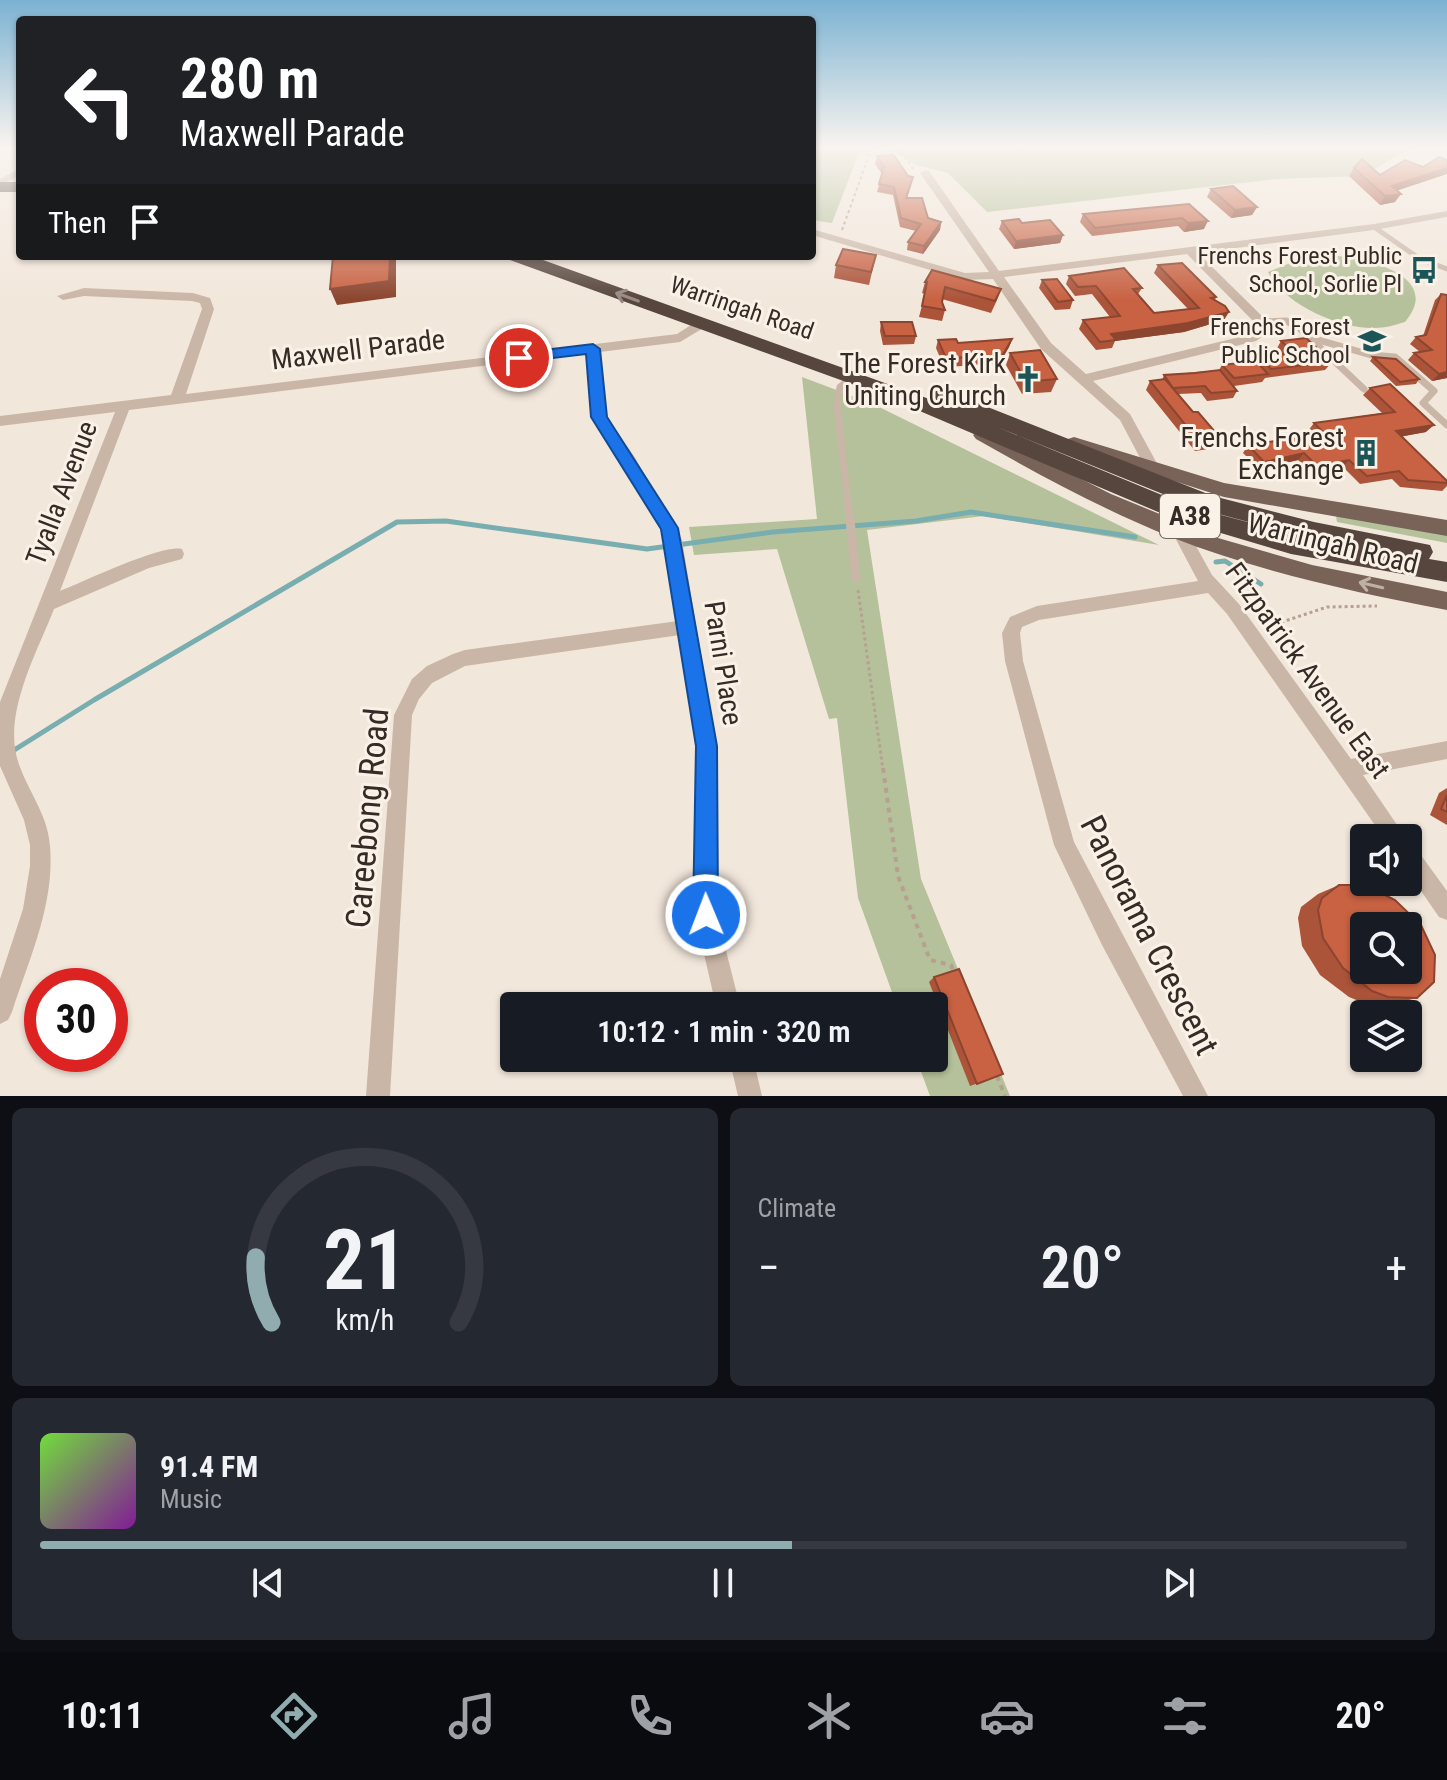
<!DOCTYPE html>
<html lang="en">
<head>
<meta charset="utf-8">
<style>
  body { margin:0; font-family:"Roboto Condensed",sans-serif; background:#242831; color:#f1f3f6; height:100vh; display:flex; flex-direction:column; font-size:30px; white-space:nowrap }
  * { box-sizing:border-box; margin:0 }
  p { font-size:26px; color:#9ea1a6 }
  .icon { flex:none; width:44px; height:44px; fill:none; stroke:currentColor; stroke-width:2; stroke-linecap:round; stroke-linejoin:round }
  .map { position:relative; height:1096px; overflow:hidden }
  .sheet { display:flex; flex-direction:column; gap:12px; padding:12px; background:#0d0f14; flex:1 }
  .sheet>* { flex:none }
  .guide { position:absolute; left:16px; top:16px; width:800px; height:244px; border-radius:8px; box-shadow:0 2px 6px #0004; background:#202124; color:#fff; overflow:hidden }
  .fabs { position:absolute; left:1350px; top:824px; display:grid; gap:16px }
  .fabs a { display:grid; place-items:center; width:72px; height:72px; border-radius:8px; background:#171b24; box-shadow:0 2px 6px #0004; font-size:40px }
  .speed { position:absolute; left:24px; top:968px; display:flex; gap:16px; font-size:40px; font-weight:700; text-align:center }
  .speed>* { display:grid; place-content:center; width:104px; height:104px; border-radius:50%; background:#171b24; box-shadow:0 2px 6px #0004; line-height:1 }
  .speed .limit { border:12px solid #d22; background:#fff; color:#111 }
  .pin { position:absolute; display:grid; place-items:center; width:68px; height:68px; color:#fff; margin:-34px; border:4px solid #fff; border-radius:50%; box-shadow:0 2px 8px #0007 }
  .me { position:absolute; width:88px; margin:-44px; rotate:359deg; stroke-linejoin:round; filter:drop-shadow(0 0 6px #0008) }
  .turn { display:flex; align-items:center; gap:28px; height:168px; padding:0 32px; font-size:36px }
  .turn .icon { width:104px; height:104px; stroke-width:2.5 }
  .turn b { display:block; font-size:56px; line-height:68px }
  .then { display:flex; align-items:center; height:76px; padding:0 32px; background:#0003; gap:16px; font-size:30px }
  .big { font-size:60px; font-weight:600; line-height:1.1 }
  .sheet .widget { flex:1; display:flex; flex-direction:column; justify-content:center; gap:12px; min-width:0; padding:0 28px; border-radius:12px; background:#242831 }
  .sheet .dial { align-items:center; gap:0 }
  .dial svg { height:208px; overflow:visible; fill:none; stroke:#363941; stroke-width:7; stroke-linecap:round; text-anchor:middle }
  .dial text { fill:#f1f3f6; stroke:none }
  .song { display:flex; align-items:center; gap:24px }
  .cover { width:96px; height:96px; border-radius:12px; background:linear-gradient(135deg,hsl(100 70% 55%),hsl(290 70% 35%)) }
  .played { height:8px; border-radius:4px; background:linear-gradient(90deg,#91acaf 55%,#363941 55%) }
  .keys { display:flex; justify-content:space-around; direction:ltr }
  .heat { display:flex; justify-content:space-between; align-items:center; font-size:44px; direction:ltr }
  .sheet .tiles { flex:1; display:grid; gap:12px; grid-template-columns:1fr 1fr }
  .widget:last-child { grid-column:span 2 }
  .trip { position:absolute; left:500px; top:992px; width:448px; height:80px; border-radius:8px; background:#171b24; box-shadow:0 2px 6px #0004; font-weight:600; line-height:80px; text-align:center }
  .tabs { display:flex; height:128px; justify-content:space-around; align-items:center; background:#090b0e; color:#9ea1a6 }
  .tabs .icon { width:56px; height:56px }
  .tabs .active { color:#91acaf }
  .tabs b { font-size:36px; color:#f1f3f6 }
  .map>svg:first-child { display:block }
</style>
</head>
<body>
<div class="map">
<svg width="1447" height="1096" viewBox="0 0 1447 1096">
  <rect width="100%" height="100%" fill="#f2e7db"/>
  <path fill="#b5c19a" d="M812,147H861L832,223L812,220Z
    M886,147H1413L1362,176L1276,179L987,212L948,173L916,165Z
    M1338,256C1370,259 1443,277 1405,322C1395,325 1385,328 1374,328C1340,329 1283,304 1268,272L1297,260Z
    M802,377L871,403L1159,545L984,516L867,530L921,879L1010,1096H930L916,1058H934V1006H897L858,898L837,718L829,719L777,549L694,555L689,527L817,519Z
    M1336,516L1447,534V543L1337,522Z"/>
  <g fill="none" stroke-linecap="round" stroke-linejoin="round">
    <path stroke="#79aeb0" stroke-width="4" d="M969,512H974"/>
    <path stroke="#79aeb0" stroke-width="5" d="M1216,562L1225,561L1261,584
      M0,759L94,700L397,522L446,521L647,549L773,532L916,521L971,512L1135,537"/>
    <path stroke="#b6a091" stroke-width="2" stroke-dasharray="3 3" stroke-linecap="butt" d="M898,147L914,170
      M842,230L872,147"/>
    <path stroke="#b6a091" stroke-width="3" stroke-dasharray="3 3" stroke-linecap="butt" d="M858,590L883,770
      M1264,628L1327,607L1377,606"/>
    <path stroke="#b6a091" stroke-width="4" stroke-dasharray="5 5" stroke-linecap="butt" d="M883,768L898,876L930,960L951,965L954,973
      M997,1076L1005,1096"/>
    <path stroke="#cab6a6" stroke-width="5" d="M1374,227L1420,259L1447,269"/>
    <path stroke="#cab6a6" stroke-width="7" d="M1261,322L1286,321L1297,326L1364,389
      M1308,337L1371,355L1395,357L1434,391L1423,403L1447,425
      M849,512L837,406L840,387L853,377"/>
    <path stroke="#cab6a6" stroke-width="9" d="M849,510L856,578"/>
    <path fill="#cab6a6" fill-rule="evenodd" d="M20,168V175L0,186V179Z
      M925,170L929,171L999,271L1374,224L1447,211V217L1374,230L1198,253L1265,319L1269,332L1256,341L1093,381L1130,414L1160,469L1153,474L1148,473L1120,420L1041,349L993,279L964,280L812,235V229L965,273L989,272L920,173ZM1187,254L1255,323L1256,330L1248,335L1086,374L1051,343L1004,277Z
      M84,288L193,293L210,298L214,309L186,394L677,334L697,321H705V327L680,342L600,352L606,416L634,456L682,540L716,746L717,915L740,1006H716L695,915L696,746L680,635L465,666L432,683L419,699L412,715L390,1096H366L394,715L412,679L427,666L453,654L465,650L678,621L666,540L662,529L624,464L592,417L587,353L129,410L60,591C84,582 161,544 182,549L184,554L182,559L149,568L54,609C36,655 0,718 20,767C30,794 48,816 50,846C55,904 29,959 12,1012L8,1020L0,1024V979L23,909L30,866V845L24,820L0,766V702L115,412L0,426V416L171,395L202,309L200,303L192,301L84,296L63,300L57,296Z
      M1180,526L1186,528L1212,575L1239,604L1351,759L1447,741V759L1363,775L1406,838H1384L1227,614L1208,593L1039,620L1022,627L1020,633L1023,661L1074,842L1208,1096H1183L1102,945L1054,845L1005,661L1002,633L1010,617L1037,606L1198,581L1172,532Z
      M1408,844L1415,847L1447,891V920L1439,917L1408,872Z
      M729,1058H753L762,1096H738Z"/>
    <path fill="#796358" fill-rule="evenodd" d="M982,429L1111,494L1218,538L1312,565L1447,592V610C1354,592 1260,572 1171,537C1104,510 1039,475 976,439L973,435Z
      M1074,437L1224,483L1447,520V536L1224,497L1068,447L1065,443L1068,439Z"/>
    <path fill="#57463e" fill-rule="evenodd" d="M0,182H20V192H0Z
      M507,256H532L932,400L930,396L933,391H947L1213,496L1314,522L1430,545L1433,552L1429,559L1447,562V582L1291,554L1177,520L882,395L510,260ZM997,427L1200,509L1308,538L1191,507Z"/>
  </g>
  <path fill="#ac543a" d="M877,156L911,185L907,198L928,218L941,222L940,230L923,254L907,250L908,242L916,231L900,227L893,195L877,192L882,174L875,164Z
    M1354,168L1397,190L1395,202L1380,205L1349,176Z
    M1211,189L1257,207L1252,215L1231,218L1207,197Z
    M1189,204L1204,229L1184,232L1178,226L1092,236L1080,222L1083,214Z
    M1002,221L1063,235L1060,243L1014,249L999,229Z
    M876,255L869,285L834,278L836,265Z
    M1158,265L1216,297L1215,300L1224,320L1184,332L1115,341L1112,348L1096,350L1079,329L1083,320L1110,317L1092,294L1075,296L1066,284L1069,276L1142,288L1138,294L1154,313L1188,309L1154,273Z
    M1042,280L1073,300L1070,309L1055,310L1039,288Z
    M925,282L1001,289L997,300L991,313L942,299V302L945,310L942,321L919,317L925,294L922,293Z
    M1441,294L1447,378L1432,381L1408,360L1414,353L1420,352L1410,344L1416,337L1423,336L1435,300Z
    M881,322L916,336L914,344L883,345L880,331Z
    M1012,339L1009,347L999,364L944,367L936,348L938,340L958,343Z
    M1281,341L1332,362L1325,370L1265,378L1262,382L1234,386L1237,391L1233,398L1207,401L1201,393L1178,394L1193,412L1222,440L1216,448L1195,451L1146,390L1150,381L1162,380L1164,375L1219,370L1222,365L1257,362L1260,357L1281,355L1276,350Z
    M1010,353L1057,379L1051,392L1022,394L1006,365Z
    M1373,357L1419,379L1416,384L1396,386L1370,361Z
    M1370,388L1426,432L1402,436L1447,481V486L1442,491L1400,487L1392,479L1360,484L1343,467L1310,473L1298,460L1259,469L1243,453L1248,445L1313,436L1308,431L1314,423L1382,413L1363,395Z
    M1447,788V825L1430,815L1439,793Z
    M1339,885L1417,998L1392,1004L1364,1003L1349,997L1320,975L1302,946L1298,918L1301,907L1318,894Z
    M934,977L1003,1074L970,1086L929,982Z"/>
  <path fill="#8c452f" d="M1447,168V174L1387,194L1392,186Z
    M1401,194L1395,202L1380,205L1385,196Z
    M1257,207L1252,215L1231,218L1235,210Z
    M1208,221L1204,229L1184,232L1188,223Z
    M941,222L940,230L923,254L924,246Z
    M1063,235L1060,243L1014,249L1016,241Z
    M390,256H396V297L337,305L330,289Z
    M1229,312L1224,320L1184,332L1115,341L1116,340L1111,334Z
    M1012,339L1009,347L999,364L1002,356Z
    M1447,372V378L1432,381L1439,374Z
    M1434,425L1426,432L1389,439L1396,431Z
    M1304,453L1298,460L1259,469L1264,462Z
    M1349,460L1343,467L1310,473L1317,466Z"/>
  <path fill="#c86243" stroke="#8c452f" stroke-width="2" fill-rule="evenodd" d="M893,154L908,176L913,177L906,198H922L928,218L941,222L924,246L908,242L921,224L901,218L894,187L879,184L884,167L877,156Z
    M1439,157L1447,160V168L1392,186L1401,194L1385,196L1354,168L1362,159L1380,175L1405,160L1423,167Z
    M1233,186L1257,207L1235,210L1211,189Z
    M1189,204L1208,221L1188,223L1182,218L1095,228L1083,214Z
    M1019,219L1022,223L1050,220L1063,235L1016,241L1002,221Z
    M843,249L876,255L871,272L836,265Z
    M333,256H390L389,281L330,289Z
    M1182,263L1216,297L1211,298L1225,306L1229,312L1188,323L1111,334L1116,340L1100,342L1083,320L1120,316L1096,286L1078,287L1069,276L1124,268L1142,288L1133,289L1154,313L1199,308L1158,265Z
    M932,270L1001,289L995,301L945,287L942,302L945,310L922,306L927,282H925Z
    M1057,279L1073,300L1058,302L1042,280Z
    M1441,294L1447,295V372L1439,374L1414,353L1432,350L1416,337L1426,335Z
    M881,322H912L916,336H885Z
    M1306,338L1332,362L1271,369L1260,357L1294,353L1281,341Z
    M956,339L958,343L1012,339L1002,356L946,358L938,340Z
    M1040,350L1057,379L1026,382L1010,353Z
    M1373,357L1396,359L1419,379L1400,382Z
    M1256,361L1268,374L1234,378L1222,365Z
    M1220,370L1237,391L1211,393L1205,386L1173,388L1164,375L1195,373Z
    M1165,379L1193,412H1198L1222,440L1200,443L1150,381Z
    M1390,384L1434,425L1396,431L1447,481V483L1408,480L1399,471L1367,476L1349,460L1317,466L1304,453L1264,462L1248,445L1325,434L1314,423L1395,412L1370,388Z
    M1447,795V812L1441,809Z
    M1339,885H1365L1395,900L1421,925L1435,955L1434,982L1417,998L1388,997L1372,991L1343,968L1323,938L1318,910L1322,898ZM1364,926H1408V970H1364Z
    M959,969L1003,1074L977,1084L934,977Z"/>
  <defs><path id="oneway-shaft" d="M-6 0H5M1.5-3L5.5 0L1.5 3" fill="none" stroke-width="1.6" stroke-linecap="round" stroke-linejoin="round" transform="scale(2)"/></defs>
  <use stroke="#988a82" href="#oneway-shaft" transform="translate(627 297) rotate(-160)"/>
  <use stroke="#c0b1a7" href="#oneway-shaft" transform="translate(1371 585) rotate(-167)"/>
  <linearGradient id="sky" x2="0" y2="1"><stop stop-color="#7bb2d2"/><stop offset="0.49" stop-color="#f9f4ef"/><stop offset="1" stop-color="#f9f4ef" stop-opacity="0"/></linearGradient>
  <rect width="1447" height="300" fill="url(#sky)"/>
  <path fill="#1a73e8" stroke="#114b97" stroke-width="2" d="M593,344L600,349L607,417L678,528L717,746L718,915L715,924L706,928L697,924L693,915L696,746L661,529L591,417L586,354L519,362L512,358L519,353Z"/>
  <defs>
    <g id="bus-bare" transform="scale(2.16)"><path d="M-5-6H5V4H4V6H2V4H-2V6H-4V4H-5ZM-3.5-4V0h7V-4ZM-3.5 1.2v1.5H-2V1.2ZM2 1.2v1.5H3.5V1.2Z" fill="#1c5558" stroke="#faf1e7" stroke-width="2.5" paint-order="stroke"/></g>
    <g id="school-bare" transform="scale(2.16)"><path d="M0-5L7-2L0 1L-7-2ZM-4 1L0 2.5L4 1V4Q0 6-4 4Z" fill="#1c5558" stroke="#faf1e7" stroke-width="2.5" paint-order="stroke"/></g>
    <g id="church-bare" transform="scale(2.16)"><path d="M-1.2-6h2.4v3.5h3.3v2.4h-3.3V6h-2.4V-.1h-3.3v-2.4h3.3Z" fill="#1c5558" stroke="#faf1e7" stroke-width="2.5" paint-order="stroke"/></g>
    <g id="building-bare" transform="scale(2.16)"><path d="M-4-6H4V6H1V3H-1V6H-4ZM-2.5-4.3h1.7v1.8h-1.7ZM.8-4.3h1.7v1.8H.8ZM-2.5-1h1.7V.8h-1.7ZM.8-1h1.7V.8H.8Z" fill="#1c5558" stroke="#faf1e7" stroke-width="2.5" paint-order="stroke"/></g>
  </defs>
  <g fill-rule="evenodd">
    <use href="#bus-bare" x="1424" y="270"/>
    <use href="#school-bare" x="1372" y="341"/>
    <use href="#church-bare" x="1028" y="379"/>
    <use href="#building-bare" x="1366" y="453"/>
  </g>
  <g text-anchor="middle" stroke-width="6" stroke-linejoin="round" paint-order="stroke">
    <g font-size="24" fill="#362c27" stroke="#faf1e7" text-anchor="end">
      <text x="1402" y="264">Frenchs Forest Public<tspan x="1402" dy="28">School, Sorlie Pl</tspan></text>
      <text x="1350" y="335">Frenchs Forest<tspan x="1350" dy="28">Public School</tspan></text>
    </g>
    <g font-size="24" fill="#362c27" stroke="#faf1e7">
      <text transform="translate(742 308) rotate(19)" y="8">Warringah Road</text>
    </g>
    <rect fill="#faf1e7" stroke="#716761" stroke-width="2" x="1160" y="494" width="60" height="44" rx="6"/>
    <g font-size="26" font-weight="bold" fill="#362c27">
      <text x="1190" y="525">A38</text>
    </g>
    <g font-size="28" fill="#362c27" stroke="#faf1e7">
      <text transform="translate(358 349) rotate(-7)" y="10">Maxwell Parade</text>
      <text transform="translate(61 493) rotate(-69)" y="10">Tyalla Avenue</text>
      <text transform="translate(1333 543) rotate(14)" y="10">Warringah Road</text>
      <text transform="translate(724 663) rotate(81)" y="10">Parni Place</text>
      <text transform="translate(1308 670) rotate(54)" y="10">Fitzpatrick Avenue East</text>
    </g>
    <g font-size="28" fill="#362c27" stroke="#faf1e7" text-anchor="end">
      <text x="1006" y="373">The Forest Kirk<tspan x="1006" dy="32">Uniting Church</tspan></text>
      <text x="1344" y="447">Frenchs Forest<tspan x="1344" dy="32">Exchange</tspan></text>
    </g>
    <g font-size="34" fill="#362c27" stroke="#faf1e7">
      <text transform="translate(367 818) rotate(-85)" y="12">Careebong Road</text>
      <text transform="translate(1150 935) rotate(63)" y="12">Panorama Crescent</text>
    </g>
  </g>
</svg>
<div class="fabs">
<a><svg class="icon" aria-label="sound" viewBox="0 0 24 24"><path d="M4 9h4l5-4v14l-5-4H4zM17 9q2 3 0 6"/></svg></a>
<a><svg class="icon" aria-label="search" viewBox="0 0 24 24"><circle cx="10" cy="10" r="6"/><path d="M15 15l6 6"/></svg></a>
<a><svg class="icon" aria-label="layers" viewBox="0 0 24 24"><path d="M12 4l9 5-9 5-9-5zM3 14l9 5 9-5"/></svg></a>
</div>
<div class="speed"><div class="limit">30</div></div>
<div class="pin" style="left:519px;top:358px;background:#d93025"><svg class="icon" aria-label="arrive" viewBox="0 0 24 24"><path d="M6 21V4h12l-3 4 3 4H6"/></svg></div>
<svg class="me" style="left:706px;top:915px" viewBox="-20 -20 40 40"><circle r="17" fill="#1a73e8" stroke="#fff" stroke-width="3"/><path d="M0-11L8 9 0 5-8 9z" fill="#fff"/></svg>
<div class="trip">10:12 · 1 min · 320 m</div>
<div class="guide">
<div class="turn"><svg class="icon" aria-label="left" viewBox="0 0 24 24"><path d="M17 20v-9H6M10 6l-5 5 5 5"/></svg><div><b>280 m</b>Maxwell Parade</div></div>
<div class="then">Then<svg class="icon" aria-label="arrive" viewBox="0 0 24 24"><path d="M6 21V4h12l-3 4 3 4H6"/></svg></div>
</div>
</div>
<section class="sheet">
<div class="tiles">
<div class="widget dial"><svg viewBox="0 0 100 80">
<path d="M14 69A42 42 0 1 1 86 69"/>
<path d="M14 69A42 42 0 0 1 8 44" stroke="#91acaf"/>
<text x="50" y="56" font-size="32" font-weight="700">21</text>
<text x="50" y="72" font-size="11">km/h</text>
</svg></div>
<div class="widget"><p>Climate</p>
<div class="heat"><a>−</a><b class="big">20°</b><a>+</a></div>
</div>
<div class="widget">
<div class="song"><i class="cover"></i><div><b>91.4 FM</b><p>Music</p></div></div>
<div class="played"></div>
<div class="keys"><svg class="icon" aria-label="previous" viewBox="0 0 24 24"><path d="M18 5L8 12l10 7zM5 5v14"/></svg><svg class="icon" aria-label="pause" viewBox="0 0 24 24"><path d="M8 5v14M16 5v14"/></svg><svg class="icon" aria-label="next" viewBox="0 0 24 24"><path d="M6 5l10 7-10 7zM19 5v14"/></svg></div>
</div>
</div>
</section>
<nav class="tabs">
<b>10:11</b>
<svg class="icon active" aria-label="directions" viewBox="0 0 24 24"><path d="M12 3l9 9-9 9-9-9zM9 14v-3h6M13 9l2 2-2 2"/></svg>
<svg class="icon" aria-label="music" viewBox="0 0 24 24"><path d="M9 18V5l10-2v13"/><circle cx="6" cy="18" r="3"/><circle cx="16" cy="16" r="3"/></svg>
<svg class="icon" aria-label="phone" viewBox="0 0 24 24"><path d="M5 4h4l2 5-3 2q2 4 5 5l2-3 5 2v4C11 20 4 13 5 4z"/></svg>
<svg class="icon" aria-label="climate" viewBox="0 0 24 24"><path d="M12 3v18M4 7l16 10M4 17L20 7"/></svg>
<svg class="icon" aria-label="car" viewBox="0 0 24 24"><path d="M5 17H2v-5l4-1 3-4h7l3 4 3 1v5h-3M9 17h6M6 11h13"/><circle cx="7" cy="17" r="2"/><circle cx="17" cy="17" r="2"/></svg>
<svg class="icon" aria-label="filters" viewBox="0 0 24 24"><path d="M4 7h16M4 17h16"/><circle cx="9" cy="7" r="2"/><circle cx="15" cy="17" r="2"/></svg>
<b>20°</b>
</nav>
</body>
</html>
